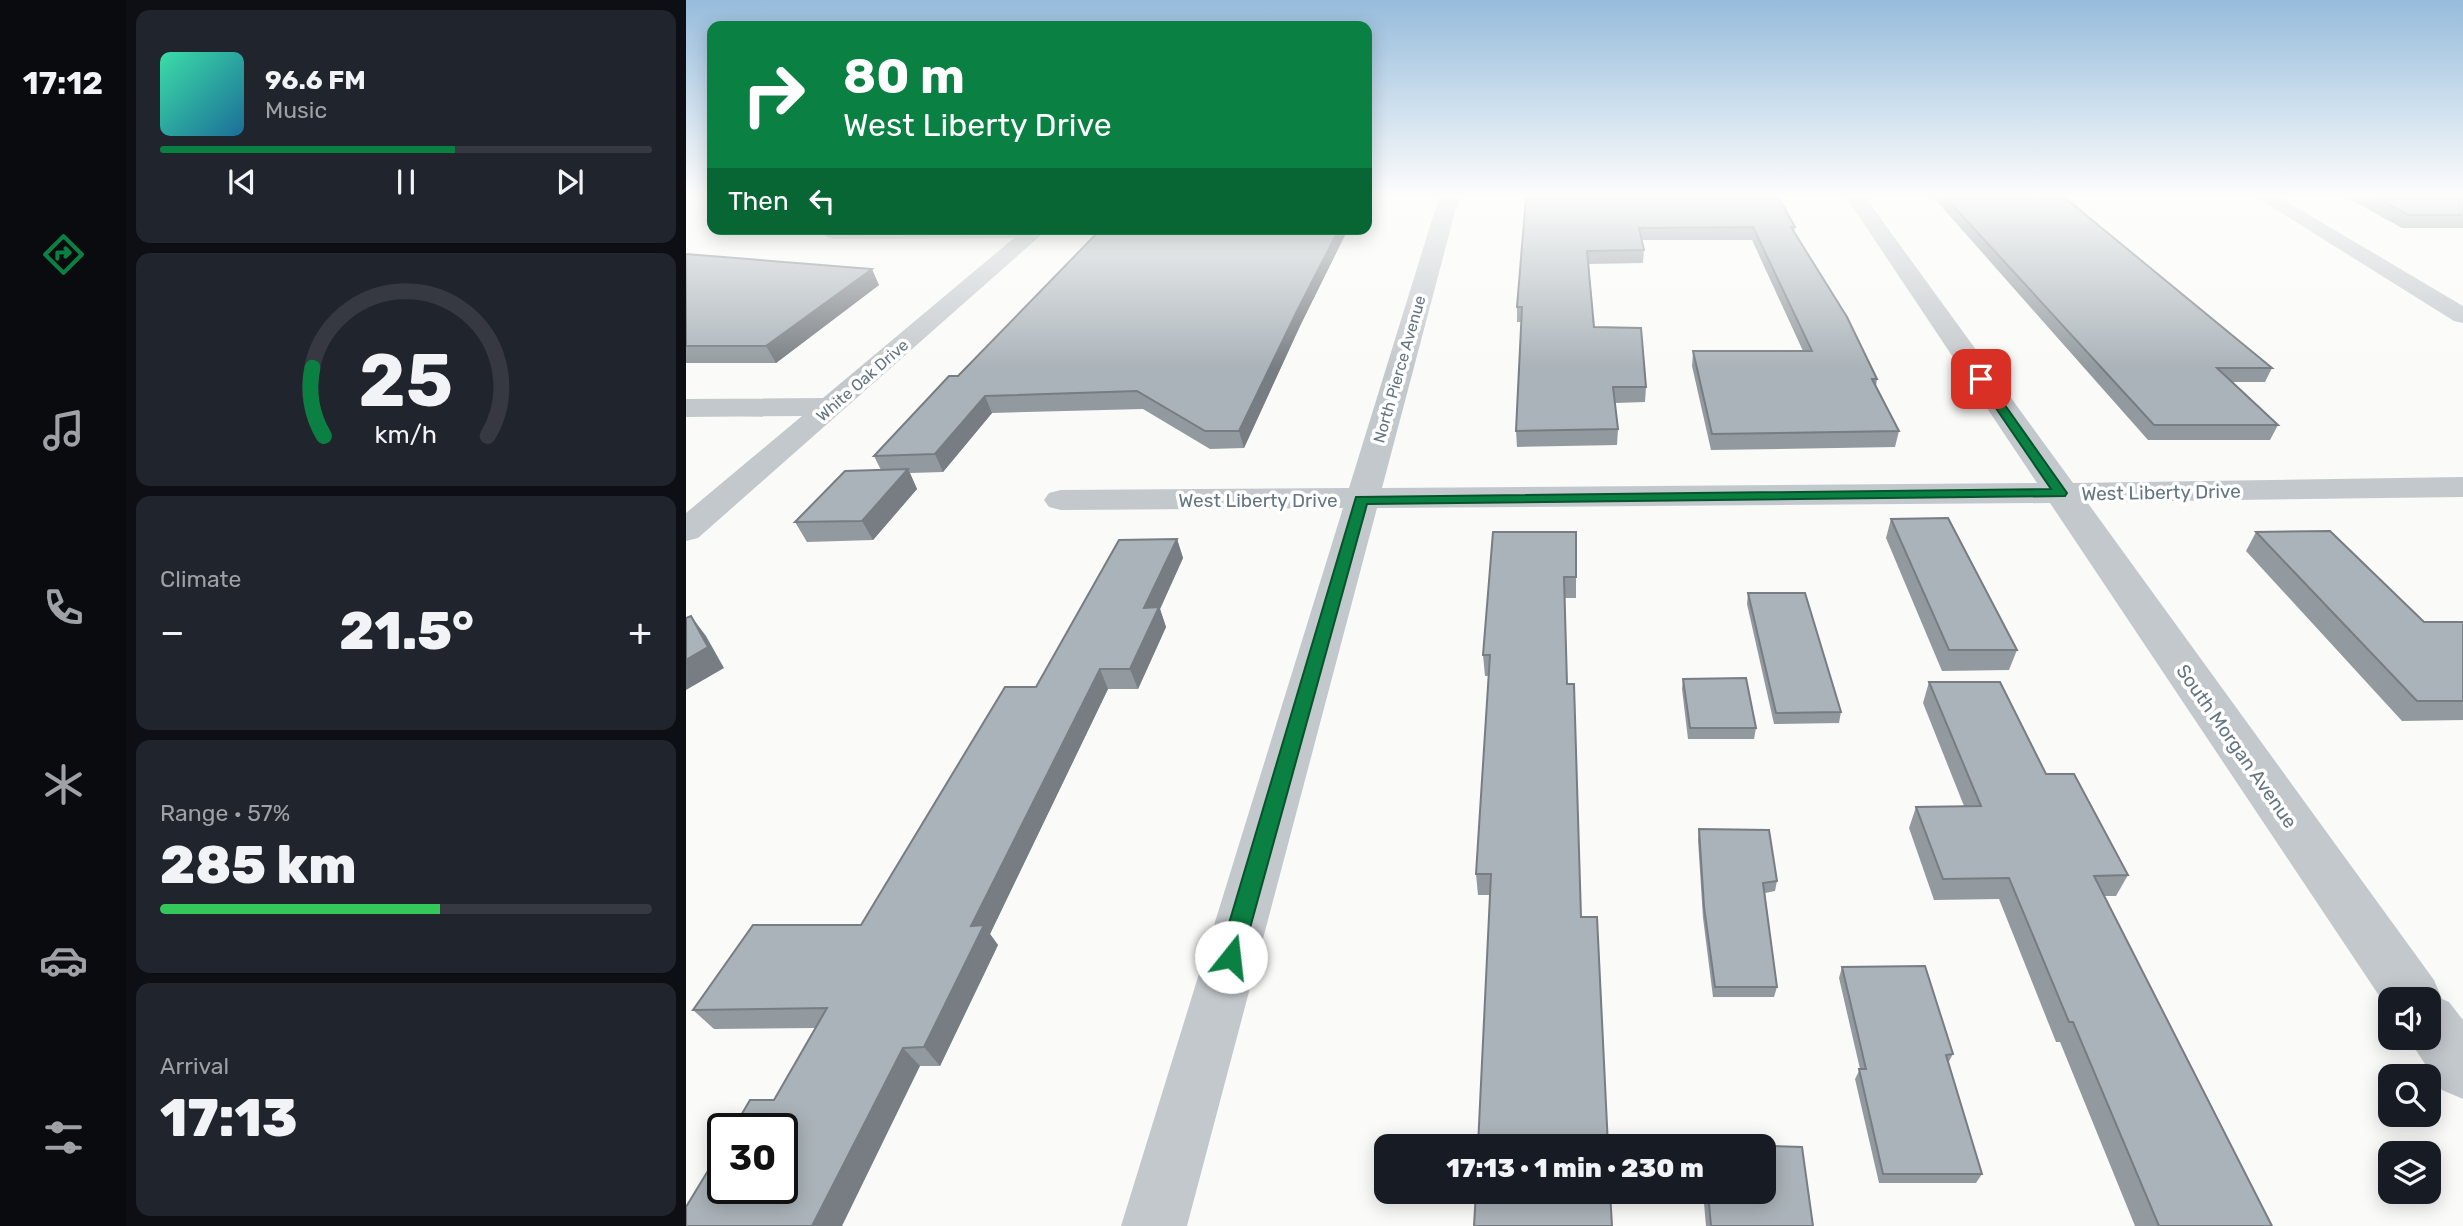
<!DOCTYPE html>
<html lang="en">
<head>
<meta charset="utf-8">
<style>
  body { margin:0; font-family:Rubik,sans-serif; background:#20242c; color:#f1f3f6; height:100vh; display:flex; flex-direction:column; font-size:26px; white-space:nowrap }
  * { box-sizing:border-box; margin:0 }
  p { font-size:23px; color:#9ea1a6 }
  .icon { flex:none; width:38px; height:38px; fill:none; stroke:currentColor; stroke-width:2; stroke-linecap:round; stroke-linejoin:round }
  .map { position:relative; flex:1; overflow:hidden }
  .details { display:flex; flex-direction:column; gap:10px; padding:10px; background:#0d0f14; width:560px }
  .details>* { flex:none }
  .hud { position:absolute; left:21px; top:21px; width:665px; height:214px; border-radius:14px; box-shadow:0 4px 18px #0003; background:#0b8043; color:#fff; overflow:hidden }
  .buttons { position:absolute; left:1692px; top:987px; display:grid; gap:14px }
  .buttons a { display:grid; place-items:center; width:63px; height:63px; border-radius:14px; background:#171b24; box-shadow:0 4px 18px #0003; font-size:35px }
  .speed { position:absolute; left:21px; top:1113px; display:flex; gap:14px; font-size:35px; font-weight:700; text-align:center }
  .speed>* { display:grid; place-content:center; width:91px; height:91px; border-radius:50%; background:#171b24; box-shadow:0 4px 18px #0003; line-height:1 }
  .speed .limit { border:4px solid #111; border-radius:10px; background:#fff; color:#111 }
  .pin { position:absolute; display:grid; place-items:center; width:60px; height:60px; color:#fff; margin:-30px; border-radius:14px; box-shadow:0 4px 10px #0006 }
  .me { position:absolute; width:77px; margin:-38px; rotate:16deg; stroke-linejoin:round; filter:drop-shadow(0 0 5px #0008) }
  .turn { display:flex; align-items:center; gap:24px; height:147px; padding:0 21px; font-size:32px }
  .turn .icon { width:91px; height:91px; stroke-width:2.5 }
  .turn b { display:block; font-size:49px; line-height:60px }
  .then { display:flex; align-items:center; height:66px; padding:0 21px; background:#0003; gap:14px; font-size:26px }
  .big { font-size:52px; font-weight:800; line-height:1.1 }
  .details .tile { flex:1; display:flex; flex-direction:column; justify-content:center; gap:10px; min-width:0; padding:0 24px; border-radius:14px; background:#20242c }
  .details .dial { align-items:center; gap:0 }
  .dial svg { height:182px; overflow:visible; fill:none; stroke:#363941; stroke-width:7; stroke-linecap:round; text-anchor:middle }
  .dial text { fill:#f1f3f6; stroke:none }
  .song { display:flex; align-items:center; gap:21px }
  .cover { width:84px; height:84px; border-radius:10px; background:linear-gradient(135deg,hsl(160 70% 55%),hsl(200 70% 35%)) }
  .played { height:7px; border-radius:4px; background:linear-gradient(90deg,#0b8043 60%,#363941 60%) }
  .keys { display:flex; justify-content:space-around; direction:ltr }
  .heat { display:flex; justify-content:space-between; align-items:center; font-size:38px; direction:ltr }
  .charge { height:10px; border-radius:5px; background:linear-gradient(90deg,#34c759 57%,#363941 0) }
  .trip { position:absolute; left:688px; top:1134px; width:402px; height:70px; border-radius:14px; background:#171b24; box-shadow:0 4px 18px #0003; font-weight:800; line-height:70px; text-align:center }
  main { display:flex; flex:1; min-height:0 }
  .tab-bar { display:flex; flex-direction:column; width:126px; justify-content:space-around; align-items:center; background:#090b0e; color:#9ea1a6 }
  .tab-bar .icon { width:49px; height:49px }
  .tab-bar .on { color:#0b8043 }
  .tab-bar b { font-size:32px; color:#f1f3f6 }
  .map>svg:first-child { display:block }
</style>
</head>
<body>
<main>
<nav class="tab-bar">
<b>17:12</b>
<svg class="icon on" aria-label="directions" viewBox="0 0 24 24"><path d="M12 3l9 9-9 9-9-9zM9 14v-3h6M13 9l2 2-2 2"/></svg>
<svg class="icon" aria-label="music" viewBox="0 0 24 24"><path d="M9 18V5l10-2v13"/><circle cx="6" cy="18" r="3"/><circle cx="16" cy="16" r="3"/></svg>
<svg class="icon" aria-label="phone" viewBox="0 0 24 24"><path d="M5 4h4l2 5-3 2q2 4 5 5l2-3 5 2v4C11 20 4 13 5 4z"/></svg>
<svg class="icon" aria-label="climate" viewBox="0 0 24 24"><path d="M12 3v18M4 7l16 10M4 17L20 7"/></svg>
<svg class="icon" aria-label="car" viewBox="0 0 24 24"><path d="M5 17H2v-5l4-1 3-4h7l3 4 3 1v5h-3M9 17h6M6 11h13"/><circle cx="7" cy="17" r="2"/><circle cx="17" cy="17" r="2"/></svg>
<svg class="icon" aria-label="filters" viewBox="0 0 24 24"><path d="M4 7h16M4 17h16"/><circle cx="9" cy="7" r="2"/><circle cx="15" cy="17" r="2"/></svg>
</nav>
<section class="details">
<div class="tile">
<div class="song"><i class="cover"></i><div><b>96.6 FM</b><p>Music</p></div></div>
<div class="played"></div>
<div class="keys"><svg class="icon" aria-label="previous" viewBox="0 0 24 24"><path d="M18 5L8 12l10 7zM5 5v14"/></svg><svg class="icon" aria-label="pause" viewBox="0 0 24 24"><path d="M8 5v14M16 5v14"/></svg><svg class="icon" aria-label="next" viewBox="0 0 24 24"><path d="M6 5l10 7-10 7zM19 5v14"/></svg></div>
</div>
<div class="tile dial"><svg viewBox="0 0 100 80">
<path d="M14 69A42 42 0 1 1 86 69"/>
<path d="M14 69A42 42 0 0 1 9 39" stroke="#0b8043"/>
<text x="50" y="56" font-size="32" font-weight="700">25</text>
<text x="50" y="72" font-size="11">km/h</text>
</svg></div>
<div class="tile"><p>Climate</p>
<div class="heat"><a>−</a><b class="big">21.5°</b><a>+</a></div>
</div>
<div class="tile"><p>Range · 57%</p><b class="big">285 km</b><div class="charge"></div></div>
<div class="tile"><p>Arrival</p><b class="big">17:13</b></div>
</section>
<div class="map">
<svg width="1777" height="1226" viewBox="0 0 1777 1226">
  <rect width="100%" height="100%" fill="#fafaf8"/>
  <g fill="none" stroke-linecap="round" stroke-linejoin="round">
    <path fill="#c3c8cc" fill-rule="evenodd" d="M753,197H773L696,488L1351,483L1160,197H1179L1387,483L1777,477V497L1401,502L1748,980L1756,999L1763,1002L1777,1020V1099L1756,1090L1722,1038H1743V999H1704V1012L1364,503L691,508L501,1226H435L657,508L375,510L363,507L358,500L363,493L375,490L663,488Z
      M1570,197H1593L1777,306V323L1768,321Z
      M140,229H362L12,538L0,541V513L116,416L0,417V399L137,398L328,238L148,239L141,237L138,233Z"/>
  </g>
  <path fill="#929a9f" d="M840,197L1109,227L1108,231L1191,379L1190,386L1213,431L1209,447L1025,450L1006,366L1007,351H1117L1066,240H956L958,250L957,263L903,264L908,327L960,387L959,402L929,403L932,429L931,445L831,447L830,431L835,322H831V307Z
    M1247,197H1378L1586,368L1579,382H1546L1592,425L1584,440H1462Z
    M1660,197H1777V228H1716Z
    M415,229H662L614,326L558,448L524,449L457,409L306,413L257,472L224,473L231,489L187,540L121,542L109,522L195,470L188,456L272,376Z
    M0,254L193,285L90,363H0Z
    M1205,519L1331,650L1323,670L1256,671L1200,538Z
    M890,532V598H879L881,684L895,917L922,1146L804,895H792L790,874L803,676H799L797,655Z
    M1570,532L1738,622H1777V720L1716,721L1560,551Z
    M491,539L497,558L474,609L480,627L452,689H422L304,934L312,945L254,1066H234L88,1100L129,1028L28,1029L7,1010L175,925L350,687Z
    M1062,593L1155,712L1153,723L1088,724L1061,604Z
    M997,679L1070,728L1068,739H1002L996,689Z
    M1243,682L1360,774L1442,875L1430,896H1418L1586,1226H1449L1374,1042H1370L1313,899L1248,900L1223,828L1230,807L1278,806L1237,703Z
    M1013,829L1091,881L1089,891L1079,893L1091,987L1088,997H1027L1017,918L1012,840Z
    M1156,967L1267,1054L1262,1063L1296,1174L1290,1183H1193L1169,1079L1174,1069L1153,978Z
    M1019,1144L1116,1147L1127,1226H1020L1017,1192H1078V1146H1018Z"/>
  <path fill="#777d82" d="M653,229H662L614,326L558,448L553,431L611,311Z
    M186,269L193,285L90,363L80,346Z
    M299,396L306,413L257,472L249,454Z
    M222,469L231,489L187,540L176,521Z
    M491,539L497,558L474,609L480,627L452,689L444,669L458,608Z
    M5,616L20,636L38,668L0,690V660Z
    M414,669L422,689L304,934L312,945L254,1066L238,1047L285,926Z
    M217,1048L234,1066L156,1226H126Z"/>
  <path fill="#aab3b9" stroke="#777d82" stroke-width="2" d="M840,197H1092L1109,227H1105L1161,317L1191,379H1186L1213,431L1026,434L1007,351H1126L1067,227L953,228L958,250L901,251L908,327L955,328L960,387H927L932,429L830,431L836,307H831Z
    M1259,197H1378L1586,368H1531L1592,425H1468Z
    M1689,197H1777V215H1722Z
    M415,229H653L611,311L553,431H519L451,391L299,396L249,454L188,456L263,376H272Z
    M0,254L186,269L80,346H0Z
    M222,469L176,521L109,522L159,471Z
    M1262,518L1331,650H1263L1205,519Z
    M1644,531L1738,622H1777V701H1731L1570,532Z
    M807,532H890V577H878L881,684H888L895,917H911L922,1146H792L805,874H790L804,655H797Z
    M491,539L458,608L473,607L444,669H414L285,926L298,925L238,1047L217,1048L126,1226H0V1207L37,1146V1188H96V1129H47L64,1100H88L141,1008L7,1010L67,925H175L319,687H350L433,540Z
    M1062,593H1119L1155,712L1090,713Z
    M5,616L22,647L0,660V618Z
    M1060,678L1070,728H1004L997,679Z
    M1243,682H1314L1360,774H1388L1442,875L1408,876L1586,1226H1473L1387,1022H1383L1323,878L1257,879L1230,807L1295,806Z
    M1013,829L1083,830L1091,881L1077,883L1091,987H1029L1018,907Z
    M1239,966L1267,1054L1260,1055L1296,1174H1197L1173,1069H1180L1156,967Z
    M1019,1144L1116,1147L1127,1226H1025L1022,1192H1078V1146H1019Z
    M790,1192H924L926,1226H788Z"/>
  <linearGradient id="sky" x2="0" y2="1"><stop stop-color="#96bcdc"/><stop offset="0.53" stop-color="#fdfdfc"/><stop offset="1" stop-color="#fdfdfc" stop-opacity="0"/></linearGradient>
  <rect width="1777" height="369" fill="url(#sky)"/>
  <path fill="#0b8043" stroke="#07532c" stroke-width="2" d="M1291,377H1299L1381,493L1379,496L681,504L556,957L553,964L545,967L537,964L533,957L670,497L1365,489L1290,379Z"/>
  <g text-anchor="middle" stroke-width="7" stroke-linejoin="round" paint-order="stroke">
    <g font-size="16" fill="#657683" stroke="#fff">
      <text transform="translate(713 369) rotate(-74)" y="6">North Pierce Avenue</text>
      <text transform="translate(176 380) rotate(-41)" y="6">White Oak Drive</text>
    </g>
    <g font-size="19" fill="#657683" stroke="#fff">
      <text transform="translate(1475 492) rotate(-1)" y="7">West Liberty Drive</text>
      <text x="572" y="507">West Liberty Drive</text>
      <text transform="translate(1551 746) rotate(55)" y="7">South Morgan Avenue</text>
    </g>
  </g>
</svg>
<div class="buttons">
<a><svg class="icon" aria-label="sound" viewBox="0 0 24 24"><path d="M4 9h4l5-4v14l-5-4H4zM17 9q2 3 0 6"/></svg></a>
<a><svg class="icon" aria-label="search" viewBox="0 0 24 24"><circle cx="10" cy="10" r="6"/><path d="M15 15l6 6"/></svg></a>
<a><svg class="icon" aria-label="layers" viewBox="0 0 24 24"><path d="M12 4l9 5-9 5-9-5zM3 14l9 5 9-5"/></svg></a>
</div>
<div class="speed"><div class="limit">30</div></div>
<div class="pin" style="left:1295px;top:379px;background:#d93025"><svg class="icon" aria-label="arrive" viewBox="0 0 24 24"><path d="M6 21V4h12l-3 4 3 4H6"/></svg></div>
<svg class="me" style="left:545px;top:957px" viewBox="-20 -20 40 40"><circle r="19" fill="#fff"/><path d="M0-13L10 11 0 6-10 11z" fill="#0b8043"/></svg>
<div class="trip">17:13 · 1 min · 230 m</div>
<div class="hud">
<div class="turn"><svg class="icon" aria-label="right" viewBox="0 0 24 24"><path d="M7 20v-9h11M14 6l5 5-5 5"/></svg><div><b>80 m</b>West Liberty Drive</div></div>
<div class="then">Then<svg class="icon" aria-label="left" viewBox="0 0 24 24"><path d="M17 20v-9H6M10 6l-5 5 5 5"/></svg></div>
</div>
</div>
</main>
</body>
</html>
